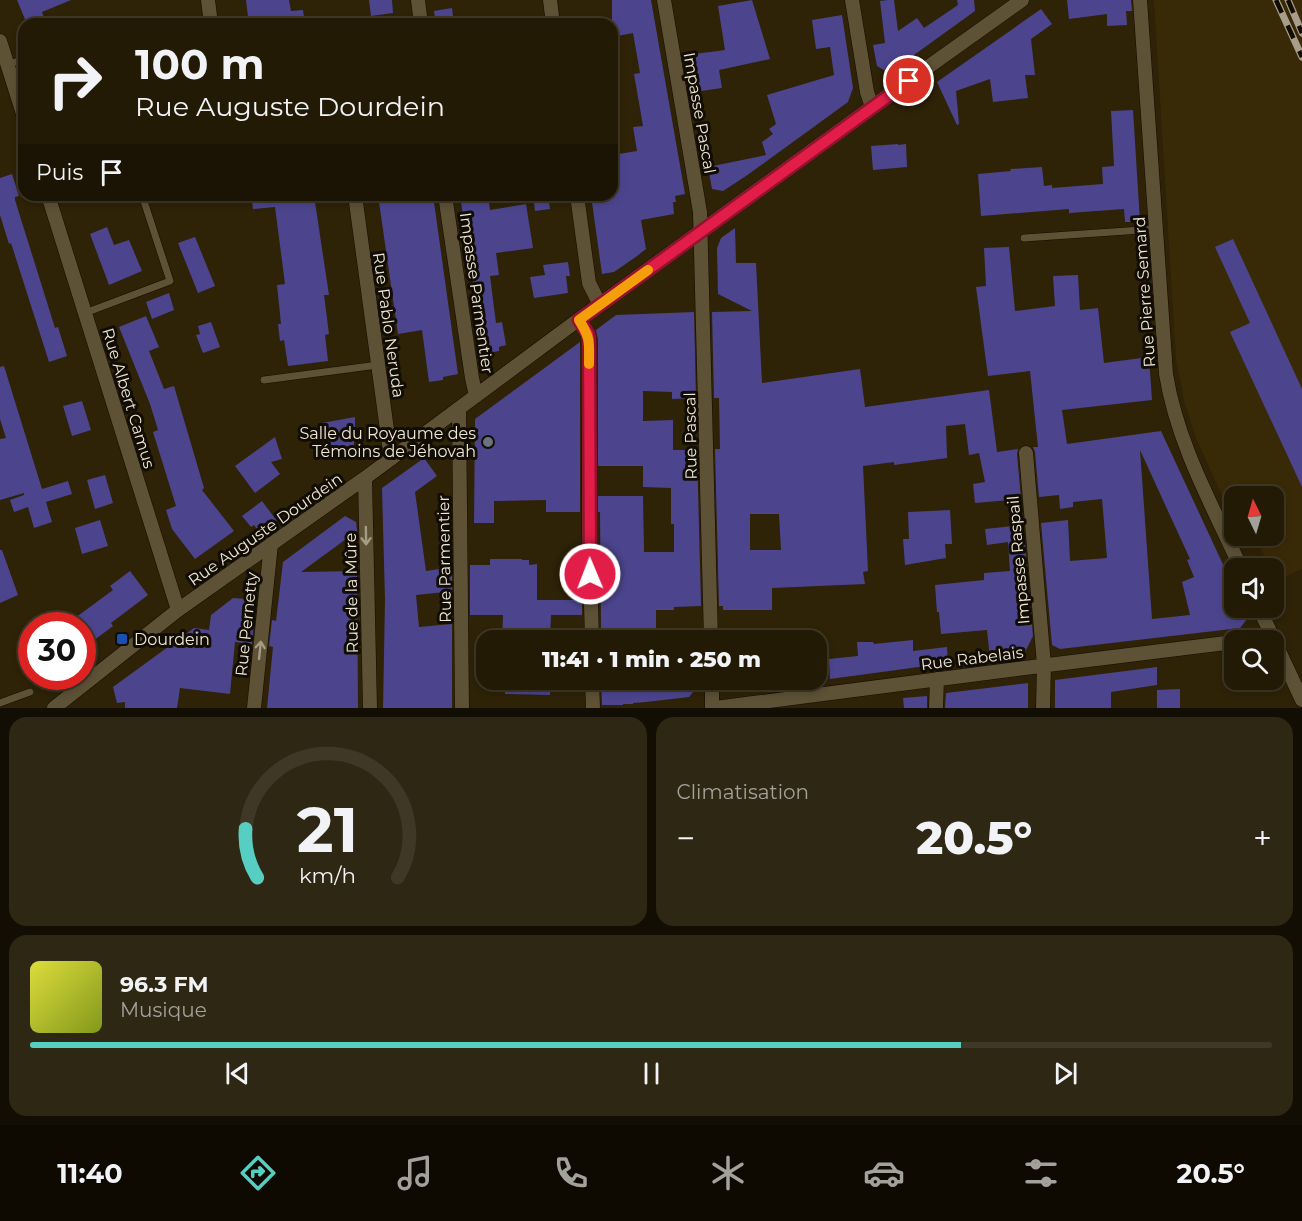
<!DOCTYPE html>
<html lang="fr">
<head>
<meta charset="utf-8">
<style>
  body { margin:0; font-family:Montserrat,sans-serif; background:#2e2713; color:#f1f3f6; height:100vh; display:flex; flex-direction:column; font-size:22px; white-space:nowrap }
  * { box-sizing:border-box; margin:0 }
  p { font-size:20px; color:#a2a19a }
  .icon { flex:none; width:33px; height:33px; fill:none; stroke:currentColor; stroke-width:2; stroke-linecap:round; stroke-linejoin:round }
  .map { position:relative; height:708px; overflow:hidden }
  .panel { display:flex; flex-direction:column; gap:9px; padding:9px; background:#130e03; flex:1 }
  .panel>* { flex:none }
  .hud { position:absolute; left:18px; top:18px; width:600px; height:183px; border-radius:18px; box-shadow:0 3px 9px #0003,0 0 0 2px #3f3827; background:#221a05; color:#f1f3f6; overflow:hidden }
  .needle { width:39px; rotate:355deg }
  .fabs { position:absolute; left:1224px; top:486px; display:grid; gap:12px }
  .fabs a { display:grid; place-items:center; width:60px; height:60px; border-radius:12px; background:#221a05; box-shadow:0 3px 9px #0003,0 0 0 2px #3f3827; font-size:30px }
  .speed { position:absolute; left:18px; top:612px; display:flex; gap:12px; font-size:30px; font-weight:700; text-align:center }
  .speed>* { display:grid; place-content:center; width:78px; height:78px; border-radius:50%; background:#221a05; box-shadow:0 3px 9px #0003,0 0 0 2px #3f3827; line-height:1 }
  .speed .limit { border:9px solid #d22; background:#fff; color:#111 }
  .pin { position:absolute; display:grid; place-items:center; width:51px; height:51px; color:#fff; margin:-26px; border:3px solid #fff; border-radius:50%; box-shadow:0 2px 6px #0007 }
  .me { position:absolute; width:66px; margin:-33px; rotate:359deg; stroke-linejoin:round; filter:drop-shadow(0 0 4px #0008) }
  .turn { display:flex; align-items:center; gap:21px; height:126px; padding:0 18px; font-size:27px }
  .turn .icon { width:78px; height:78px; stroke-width:2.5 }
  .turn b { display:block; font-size:42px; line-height:51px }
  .then { display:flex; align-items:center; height:57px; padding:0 18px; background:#0003; gap:12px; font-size:22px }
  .big { font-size:45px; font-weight:800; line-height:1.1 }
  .panel .tile { flex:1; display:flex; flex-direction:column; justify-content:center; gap:9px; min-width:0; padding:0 21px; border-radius:18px; background:#2e2713 }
  .panel .dial { align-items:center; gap:0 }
  .dial svg { height:156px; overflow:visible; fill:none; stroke:#3f3827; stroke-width:7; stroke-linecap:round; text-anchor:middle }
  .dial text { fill:#f1f3f6; stroke:none }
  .song { display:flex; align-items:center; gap:18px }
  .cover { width:72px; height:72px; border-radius:9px; background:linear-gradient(135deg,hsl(60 70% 55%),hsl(70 70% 35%)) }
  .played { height:6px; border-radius:3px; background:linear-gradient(90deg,#57cec2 75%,#3f3827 75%) }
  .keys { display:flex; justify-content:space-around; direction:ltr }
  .heat { display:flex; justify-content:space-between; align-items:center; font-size:33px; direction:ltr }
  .panel .tiles { flex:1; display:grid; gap:9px; grid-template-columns:1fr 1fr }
  .tile:last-child { grid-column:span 2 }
  .trip { position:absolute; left:476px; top:630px; width:351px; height:60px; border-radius:18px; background:#221a05; box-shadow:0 3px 9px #0003,0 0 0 2px #3f3827; font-weight:800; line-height:60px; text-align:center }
  .tab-bar { display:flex; height:96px; justify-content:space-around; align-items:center; background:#0e0a02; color:#a2a19a }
  .tab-bar .icon { width:42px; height:42px }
  .tab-bar .current { color:#57cec2 }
  .tab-bar b { font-size:27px; color:#f1f3f6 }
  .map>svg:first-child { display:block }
</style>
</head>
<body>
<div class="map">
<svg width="1302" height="708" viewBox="0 0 1302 708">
  <rect width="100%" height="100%" fill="#2e2207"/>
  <path fill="#392a07" d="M1154,0H1302V569L1276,581L1274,576V568H1270L1256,538L1243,540L1241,536H1274V496H1234V522L1195,436L1184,400L1176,359Z"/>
  <path fill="#4c458e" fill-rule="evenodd" d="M17,0H71L42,12L46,24H27Z
    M246,0H289L291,11L303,10L305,24H253L252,17H248Z
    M369,0H392L393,13L371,16Z
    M612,0H651L685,194L675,196L676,202H673L674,214L641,220L646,249L637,256L636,255L637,256L614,272L602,274L591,195H612V155L637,151L633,127L643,126L634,74L640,73L633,33L612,37Z
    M752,0L770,59L719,70L722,88L694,92L687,55L725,50L718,6Z
    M888,0H894L898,31L917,18L924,28L958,5L957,0H974L975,11L889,73L877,66L873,45L885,43L880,1Z
    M1067,0H1131L1132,11H1126L1127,25L1107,26V14L1069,19Z
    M452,8L454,24H436L434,11Z
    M1041,9L1052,24L1031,39L1035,75H1025L1028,98L993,102L990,79L956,91L959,124L957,125L937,82Z
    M842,15L853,88L848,102L746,176L723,191L712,189L708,167L766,155L762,142L773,134L769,129L776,124L767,95L834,75L830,47L816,49L812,20Z
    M1133,110L1140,222H1125L1124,209L1069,213V209L981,216L978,174L1011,171L1010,169L1042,167L1044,186L1052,185V188L1103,184L1102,167L1114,166L1111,111Z
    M898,144V145L906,144L907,167L873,170L871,146Z
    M12,174L19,196L15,197V200L55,328L58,327L67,356L49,362L11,243L9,244L0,215V178Z
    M251,195H303L304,203L315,202L329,295H324L329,334L325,335L328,361L288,366L284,340L280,341L278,324H281L277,285L285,284L275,207L253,209Z
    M403,195H433L458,374L443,377V380L429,382L422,330L398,334L379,202L403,197Z
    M460,195H488L490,210L526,204L533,248L496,253L499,275L490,276L496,323L502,322L506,345L499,347V351L483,354Z
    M533,195H548L550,209L535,211Z
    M107,227L114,245L129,240L142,271L109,285L90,234Z
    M735,228L736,263H756L762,383L860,369L865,407L989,390L997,452L1018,449L1017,454L1021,499L975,503L973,484L985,482L979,453L969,455L965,424L946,426L947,458L894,465V462L863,466L868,571L863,572L865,584L772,588V610H723V606H719L715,449H720L719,398H714L712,312L752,311L718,294L717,248L721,238ZM750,514H779L781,550H750Z
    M195,237L215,286L198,293L178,243Z
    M1233,239L1302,389V487L1230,332L1250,323L1215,247Z
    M1009,247L1015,311L1055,306L1053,276L1078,275L1080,310L1098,308L1104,363L1149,357L1152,400L1062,410L1067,444L1161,431L1234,588V608H1244L1248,618L1240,628L1060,649L1052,645L1041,523L1068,520L1070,561L1107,558L1102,499L1073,502V507L1060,509L1059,495L1039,497L1035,452L1033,447H1038L1030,371L988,376L976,287L986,286L984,248ZM1140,450L1190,559L1187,560L1194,577L1182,582L1190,615L1152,619Z
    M568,262L570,276H566L568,293L534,298L530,277L545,275L543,265Z
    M169,293L174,310L152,319L146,302Z
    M694,312L696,398L672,399V392L643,391V421L673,420V450H697L701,606L674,607V610H656V640H623V628H601L600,512H598V496H643L644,552H674V524H671V488L643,487V466H598V340L596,330L616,315Z
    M146,316L159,347L149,351L164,389L174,386L204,488L202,490L234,531L195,559L172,529L166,510L176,506L153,432L158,430L150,404L119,327Z
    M211,322L220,347L203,353L196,335L200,334L198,326Z
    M580,342V512H546V500L494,501V523H474L475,419Z
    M4,366L42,489L68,481L72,494L46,502L52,522L34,528L28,507L14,512L10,500L24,495V493L0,500V439L6,438L0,419V367Z
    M82,401L91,430L72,436L63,406Z
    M355,417V441H354V445L327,450L322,423Z
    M275,437L282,459L271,462L280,474L255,493L235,466Z
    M424,458L437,476L415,492L426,571L452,567V615H446L445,592L416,595L419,627L452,624V708H383L385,600L382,488Z
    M105,475L113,503L95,509L87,480Z
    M262,501L277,521L260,533L254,525L251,527L242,516Z
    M950,510L952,544H945L946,558L905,565L903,539H909L908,512Z
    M345,516L356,522L357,531L301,572L357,571L358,708H267L273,647L269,646L272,620L276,621L283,562Z
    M100,520L108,546L82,554L75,528Z
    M1023,525L1033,636L1024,654L990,658L987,630L941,634L939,612H937L935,585L984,580V573L1010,571L1008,542L987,545L985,529Z
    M0,550H2L18,595L0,603Z
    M490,559H522V560H529V565L537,564V600H582V615H551L550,640H502L503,615H470V565H490Z
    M130,571L148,595L111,623L113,626L93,641L82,628V626H81L75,618L113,590L110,586Z
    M233,598L246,599L245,609H250V617L254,618L252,644L235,642L230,694L180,688L177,708H125V702L117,703L113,687L194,628L209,630L211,615Z
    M913,640V651L947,647L948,663L830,679L829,659L858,656L857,642H873L874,644Z
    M1157,667V685L1111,692V708H1055V680Z
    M505,680H550V695L505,694Z
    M601,680H703L689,697L646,702L633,703V704H623V705H602Z
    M1028,683V708H945L946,693Z
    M1180,689V708H1157V690Z
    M927,696V708H904L903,698Z"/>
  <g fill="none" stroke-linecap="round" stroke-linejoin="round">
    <g stroke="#160b00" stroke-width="8">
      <path id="lane" d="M7,65L24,59
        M1024,238L1156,229
        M85,313L170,281L142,195
        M264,380L378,365
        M0,703L30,692"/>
    </g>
    <g stroke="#160b00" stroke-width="15">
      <path id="street" d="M208,0L211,24
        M418,0L421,24
        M550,0L553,24
        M664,0L700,212L711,640
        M852,0L867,92L872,107
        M1140,0L1166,374C1177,443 1212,505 1241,568
        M0,41L24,117
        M48,195L178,610
        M355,195L391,459
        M445,195L472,378L476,396
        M577,195L589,283L600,305
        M578,320L588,334L589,340V531L592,640
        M459,409L462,708
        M1026,453L1044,665L1043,708
        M365,478L370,708
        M1259,608L1302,700
        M1249,640L1272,637
        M592,680L593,708
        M712,680V708
        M54,708L178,610L365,478L578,320L872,107L1022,0
        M254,708L271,544
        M715,708L1056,664L1234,642
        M936,708L937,679"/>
    </g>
    <use href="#lane" stroke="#5d5136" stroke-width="7"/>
    <use href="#street" stroke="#5d5136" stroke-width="14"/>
    <g stroke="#a79d8a" stroke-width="7">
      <path id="rail" d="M1276,0L1302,57
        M1288,0L1302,33"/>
    </g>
    <use href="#rail" stroke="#120d04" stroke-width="4.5" stroke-dasharray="14" stroke-linecap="butt"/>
  </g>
  <defs><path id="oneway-shaft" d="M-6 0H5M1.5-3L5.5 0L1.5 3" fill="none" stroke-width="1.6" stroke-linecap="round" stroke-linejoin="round" transform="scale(1.5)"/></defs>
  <g stroke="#a69c86">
    <use href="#oneway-shaft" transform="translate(366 536) rotate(89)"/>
    <use href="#oneway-shaft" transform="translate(260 650) rotate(-84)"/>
  </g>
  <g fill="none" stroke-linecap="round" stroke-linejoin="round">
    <g stroke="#92132f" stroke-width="15">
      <path id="route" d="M590,574L589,340L588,334L579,320L909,81"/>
    </g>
    <use href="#route" stroke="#e11d48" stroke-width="10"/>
    <path stroke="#f59e0b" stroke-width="10" d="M589,364C589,342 591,339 579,320L648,270"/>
  </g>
  <circle fill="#6b7280" stroke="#120d04" stroke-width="2" cx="488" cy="442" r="6"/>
  <rect fill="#1a4fb4" stroke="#120d04" stroke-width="2" x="116" y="633" width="12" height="12" rx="3"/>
  <g text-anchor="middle" stroke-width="6" stroke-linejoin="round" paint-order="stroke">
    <g font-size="16" fill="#eee6d7" stroke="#120d04">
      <text transform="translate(700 113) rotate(80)" y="6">Impasse Pascal</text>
      <text transform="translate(1144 292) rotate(-94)" y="6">Rue Pierre Semard</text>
      <text transform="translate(477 293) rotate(82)" y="6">Impasse Parmentier</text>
      <text transform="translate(389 325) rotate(82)" y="6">Rue Pablo Neruda</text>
      <text transform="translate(129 398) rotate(73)" y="6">Rue Albert Camus</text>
      <text transform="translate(690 436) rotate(-91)" y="6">Rue Pascal</text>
      <text transform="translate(265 529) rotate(-35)" y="6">Rue Auguste Dourdein</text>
      <text transform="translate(444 559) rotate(-91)" y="6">Rue Parmentier</text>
      <text transform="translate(1018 560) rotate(-95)" y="6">Impasse Raspail</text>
      <text transform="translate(351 593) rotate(-91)" y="6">Rue de la Mûre</text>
      <text transform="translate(246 624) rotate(-84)" y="6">Rue Pernetty</text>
      <text transform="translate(972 658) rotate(-7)" y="6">Rue Rabelais</text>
    </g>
    <g font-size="16" fill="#eee6d7" stroke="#120d04" text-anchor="end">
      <text x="476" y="439">Salle du Royaume des<tspan x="476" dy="18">Témoins de Jéhovah</tspan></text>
      <text x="134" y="645" text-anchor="start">Dourdein</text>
    </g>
  </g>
</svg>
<div class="fabs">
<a><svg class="needle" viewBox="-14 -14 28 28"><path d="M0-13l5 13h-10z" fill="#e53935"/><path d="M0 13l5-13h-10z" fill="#a2a19a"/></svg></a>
<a><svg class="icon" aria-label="sound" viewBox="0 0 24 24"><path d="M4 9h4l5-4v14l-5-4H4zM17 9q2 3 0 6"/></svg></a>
<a><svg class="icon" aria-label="search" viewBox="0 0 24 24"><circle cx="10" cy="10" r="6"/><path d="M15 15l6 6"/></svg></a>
</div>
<div class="speed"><div class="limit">30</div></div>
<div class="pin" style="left:909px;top:81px;background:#d93025"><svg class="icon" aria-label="arrive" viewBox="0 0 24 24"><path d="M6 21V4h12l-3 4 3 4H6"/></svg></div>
<svg class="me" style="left:590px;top:574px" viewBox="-20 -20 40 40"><circle r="17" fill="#e11d48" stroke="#fff" stroke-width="3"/><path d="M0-11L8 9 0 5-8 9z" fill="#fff"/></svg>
<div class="trip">11:41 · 1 min · 250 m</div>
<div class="hud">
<div class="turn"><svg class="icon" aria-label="right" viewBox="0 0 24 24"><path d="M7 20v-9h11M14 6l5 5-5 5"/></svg><div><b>100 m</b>Rue Auguste Dourdein</div></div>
<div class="then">Puis<svg class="icon" aria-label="arrive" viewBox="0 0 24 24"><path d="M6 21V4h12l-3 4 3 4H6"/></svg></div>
</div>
</div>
<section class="panel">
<div class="tiles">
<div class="tile dial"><svg viewBox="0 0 100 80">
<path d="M14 69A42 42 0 1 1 86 69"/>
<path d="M14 69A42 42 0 0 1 8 44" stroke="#57cec2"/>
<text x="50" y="56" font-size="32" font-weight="700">21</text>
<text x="50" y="72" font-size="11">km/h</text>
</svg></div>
<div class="tile"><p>Climatisation</p>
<div class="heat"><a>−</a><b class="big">20.5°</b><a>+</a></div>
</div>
<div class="tile">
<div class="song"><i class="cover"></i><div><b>96.3 FM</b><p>Musique</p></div></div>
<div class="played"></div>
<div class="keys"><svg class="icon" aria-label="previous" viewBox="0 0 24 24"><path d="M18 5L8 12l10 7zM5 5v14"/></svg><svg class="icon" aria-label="pause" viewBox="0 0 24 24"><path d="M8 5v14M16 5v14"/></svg><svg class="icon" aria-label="next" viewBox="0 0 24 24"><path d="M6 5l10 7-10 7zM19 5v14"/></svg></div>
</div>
</div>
</section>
<nav class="tab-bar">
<b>11:40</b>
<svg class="icon current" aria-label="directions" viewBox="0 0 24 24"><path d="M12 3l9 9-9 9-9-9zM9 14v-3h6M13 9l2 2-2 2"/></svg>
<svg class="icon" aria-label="music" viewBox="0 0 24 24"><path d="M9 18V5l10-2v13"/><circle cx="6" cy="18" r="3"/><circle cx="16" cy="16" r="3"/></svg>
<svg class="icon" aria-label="phone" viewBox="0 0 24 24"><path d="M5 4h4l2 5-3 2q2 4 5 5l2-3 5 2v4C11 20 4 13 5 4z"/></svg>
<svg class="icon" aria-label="climate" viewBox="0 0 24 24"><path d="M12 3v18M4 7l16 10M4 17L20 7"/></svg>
<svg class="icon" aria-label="car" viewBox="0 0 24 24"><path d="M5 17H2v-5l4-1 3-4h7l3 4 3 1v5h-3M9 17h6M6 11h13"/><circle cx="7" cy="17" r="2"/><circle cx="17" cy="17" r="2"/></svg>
<svg class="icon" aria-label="filters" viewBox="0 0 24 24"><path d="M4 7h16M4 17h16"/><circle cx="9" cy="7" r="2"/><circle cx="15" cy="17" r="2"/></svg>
<b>20.5°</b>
</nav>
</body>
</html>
